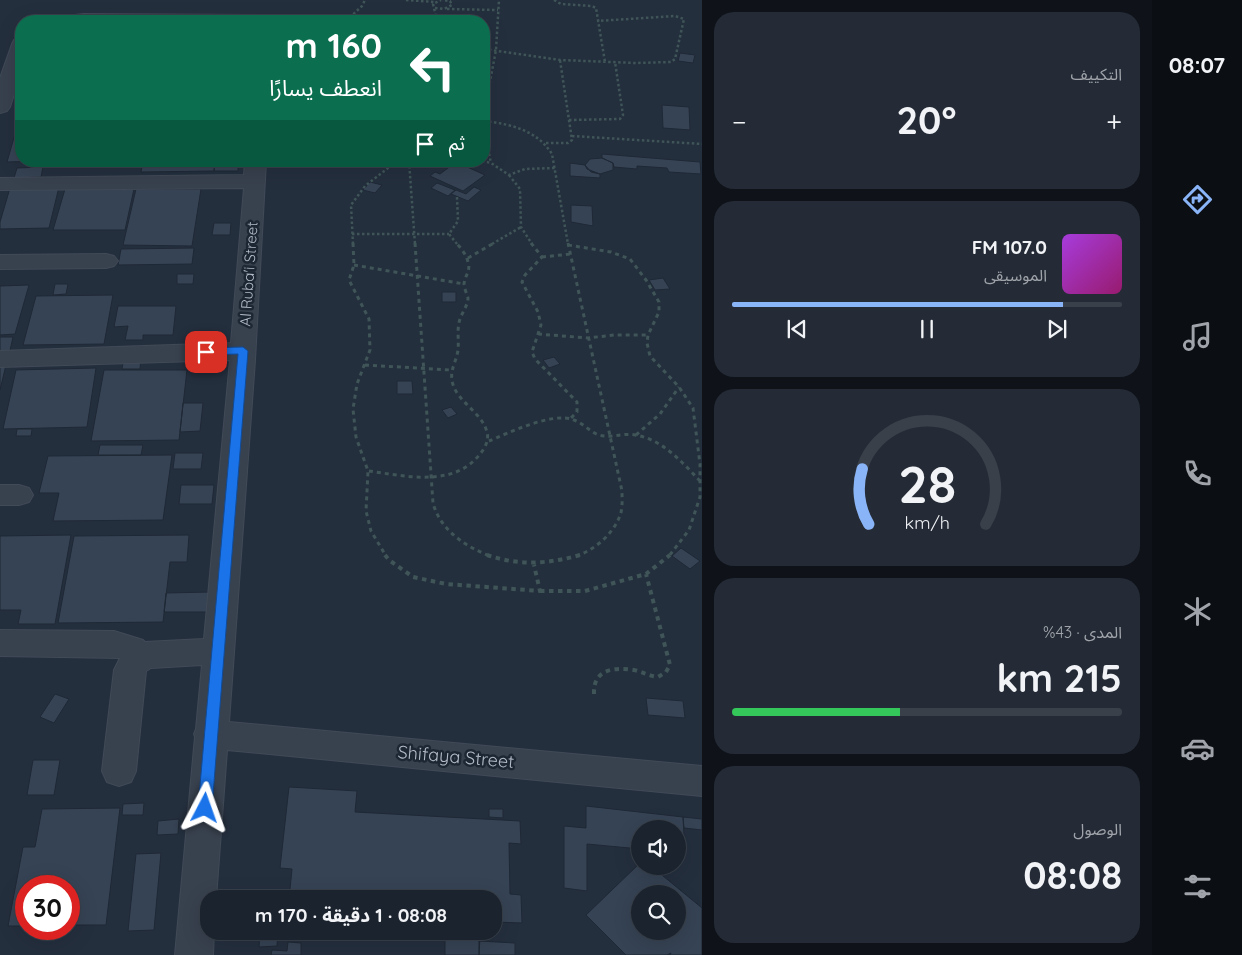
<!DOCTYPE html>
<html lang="ar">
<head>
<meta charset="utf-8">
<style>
  body { margin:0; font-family:Quicksand,"Noto Sans Arabic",sans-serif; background:#242b36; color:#f1f3f6; direction:rtl; height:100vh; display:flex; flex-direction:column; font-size:19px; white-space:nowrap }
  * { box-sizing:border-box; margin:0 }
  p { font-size:16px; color:#a0a4aa }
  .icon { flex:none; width:28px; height:28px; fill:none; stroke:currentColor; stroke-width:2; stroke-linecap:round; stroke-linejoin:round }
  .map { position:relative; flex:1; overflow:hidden; direction:ltr }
  .panel { display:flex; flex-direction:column; gap:12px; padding:12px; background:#0f1319; width:450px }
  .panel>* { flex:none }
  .hud { position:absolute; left:15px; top:15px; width:475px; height:152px; border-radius:20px; box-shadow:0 5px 20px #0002,0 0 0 1px #39404a; direction:rtl; background:#0b6e4f; color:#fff; overflow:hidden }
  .controls { position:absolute; left:631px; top:820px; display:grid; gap:10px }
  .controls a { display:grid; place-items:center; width:55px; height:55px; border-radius:50%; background:#1b232e; box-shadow:0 5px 20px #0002,0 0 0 1px #39404a; font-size:25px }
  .speed { position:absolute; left:15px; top:875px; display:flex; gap:10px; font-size:25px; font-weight:700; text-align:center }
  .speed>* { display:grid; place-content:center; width:65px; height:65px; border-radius:50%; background:#1b232e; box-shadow:0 5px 20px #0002,0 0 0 1px #39404a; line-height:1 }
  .speed .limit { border:8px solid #d22; background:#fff; color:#111 }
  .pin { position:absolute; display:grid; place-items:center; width:42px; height:42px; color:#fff; margin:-21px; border-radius:10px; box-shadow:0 2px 8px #0006 }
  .me { position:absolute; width:55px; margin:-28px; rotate:4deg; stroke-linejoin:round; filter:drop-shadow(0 0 4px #0008) }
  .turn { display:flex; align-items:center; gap:18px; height:105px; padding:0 25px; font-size:22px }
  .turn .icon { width:65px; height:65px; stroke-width:2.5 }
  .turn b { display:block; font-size:35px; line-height:42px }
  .then { display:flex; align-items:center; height:48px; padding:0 25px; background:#0003; gap:10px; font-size:19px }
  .big { font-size:38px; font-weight:700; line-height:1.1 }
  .panel .widget { flex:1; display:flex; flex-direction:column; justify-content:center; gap:8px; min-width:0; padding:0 18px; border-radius:20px; background:#242b36 }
  .panel .dial { align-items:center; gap:0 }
  .dial svg { height:130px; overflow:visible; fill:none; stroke:#39404a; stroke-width:7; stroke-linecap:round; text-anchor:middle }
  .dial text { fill:#f1f3f6; stroke:none }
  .song { display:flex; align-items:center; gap:15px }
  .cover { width:60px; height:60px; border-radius:8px; background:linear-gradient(135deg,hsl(280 70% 55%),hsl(320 70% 35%)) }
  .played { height:5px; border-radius:2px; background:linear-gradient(90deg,#8ab4f8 85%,#39404a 85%) }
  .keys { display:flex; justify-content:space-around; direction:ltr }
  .heat { display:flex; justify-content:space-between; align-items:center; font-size:28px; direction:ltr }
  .charge { height:8px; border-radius:4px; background:linear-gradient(90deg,#34c759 43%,#39404a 0) }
  .trip { position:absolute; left:200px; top:890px; width:302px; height:50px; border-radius:20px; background:#1b232e; box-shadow:0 5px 20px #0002,0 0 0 1px #39404a; font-weight:700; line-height:50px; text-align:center; direction:rtl }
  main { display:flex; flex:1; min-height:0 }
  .dock { display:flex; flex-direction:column; width:90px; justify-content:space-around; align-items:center; background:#0b0e12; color:#a0a4aa }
  .dock .icon { width:35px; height:35px }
  .dock .active { color:#8ab4f8 }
  .dock b { font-size:22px; color:#f1f3f6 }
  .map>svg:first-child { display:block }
</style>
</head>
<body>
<main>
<nav class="dock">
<b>08:07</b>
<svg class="icon active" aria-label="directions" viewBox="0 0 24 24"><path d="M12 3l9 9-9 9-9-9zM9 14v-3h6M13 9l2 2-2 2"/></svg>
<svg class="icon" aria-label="music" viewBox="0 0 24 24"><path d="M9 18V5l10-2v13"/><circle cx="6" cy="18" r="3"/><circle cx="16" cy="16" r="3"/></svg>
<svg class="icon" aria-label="phone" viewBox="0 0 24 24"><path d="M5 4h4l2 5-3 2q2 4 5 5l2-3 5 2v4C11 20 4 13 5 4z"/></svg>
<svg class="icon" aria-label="climate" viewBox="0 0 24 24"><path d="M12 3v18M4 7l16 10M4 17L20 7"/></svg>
<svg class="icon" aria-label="car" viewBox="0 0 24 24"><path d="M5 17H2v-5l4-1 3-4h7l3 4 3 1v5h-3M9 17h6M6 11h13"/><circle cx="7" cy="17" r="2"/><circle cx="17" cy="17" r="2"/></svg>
<svg class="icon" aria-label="filters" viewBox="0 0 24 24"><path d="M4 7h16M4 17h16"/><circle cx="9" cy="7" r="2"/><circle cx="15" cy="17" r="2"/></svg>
</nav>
<section class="panel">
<div class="widget"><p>التكييف</p>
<div class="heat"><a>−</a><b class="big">20°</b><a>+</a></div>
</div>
<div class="widget">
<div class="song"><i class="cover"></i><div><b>107.0 FM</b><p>الموسيقى</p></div></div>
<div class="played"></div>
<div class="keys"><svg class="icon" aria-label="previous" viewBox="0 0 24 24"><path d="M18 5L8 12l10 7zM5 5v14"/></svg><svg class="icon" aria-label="pause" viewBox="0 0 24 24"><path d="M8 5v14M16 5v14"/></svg><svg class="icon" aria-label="next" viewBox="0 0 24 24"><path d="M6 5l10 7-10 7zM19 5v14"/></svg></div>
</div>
<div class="widget dial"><svg viewBox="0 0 100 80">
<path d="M14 69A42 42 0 1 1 86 69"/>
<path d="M14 69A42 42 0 0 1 10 35" stroke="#8ab4f8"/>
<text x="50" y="56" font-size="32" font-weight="700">28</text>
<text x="50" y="72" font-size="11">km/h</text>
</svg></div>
<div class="widget"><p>المدى · 43%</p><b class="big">215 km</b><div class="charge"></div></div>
<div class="widget"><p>الوصول</p><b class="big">08:08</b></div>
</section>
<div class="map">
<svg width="702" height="955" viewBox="0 0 702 955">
  <rect width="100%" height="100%" fill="#242f3e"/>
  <path fill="#364354" stroke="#1f2835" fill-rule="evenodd" d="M680,53L695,55L693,63L678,61Z
    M662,105L689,107L690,130L663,128Z
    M19,120H21V161H39L7,162Z
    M602,154L700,162L701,174L669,172L667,168L637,166V169L614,167L613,163L602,158Z
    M602,158L613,163V170L600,174L587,169L585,165L590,159Z
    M143,161H215L214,171L141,172Z
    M238,162V171H214L215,163Z
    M456,162L485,175L463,191L430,176L435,172L440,174Z
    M570,163L585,165L591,172L600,174V178L570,176Z
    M43,167L41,177L14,178L17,168Z
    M370,182L382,185L375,193L363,190Z
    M437,183L455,190L448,196L431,188Z
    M59,187L49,228L0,229V222L10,188Z
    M474,187L481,190L468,201L451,194L456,190L466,194Z
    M65,189H134L125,230H53Z
    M136,189H201L192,246L123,245Z
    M571,205L592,206L593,226L571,222Z
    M214,223H231L230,235H212Z
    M194,248L192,264L118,265L121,249Z
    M177,274H194L193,284H177Z
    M663,278L670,289L655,290L649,280Z
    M55,284H68L66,294L53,295Z
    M29,285L15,334L0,335V286Z
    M442,292H456V302H442Z
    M113,295L104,344L23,345L36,296Z
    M118,306H176L173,335H143V340H125L128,326L114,327Z
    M0,337H13L9,355H0Z
    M124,357H141L140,369H122Z
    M554,357L560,364L549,368L543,360Z
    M0,365H6L0,390Z
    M96,368L87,427L3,429L16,370Z
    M104,370H187L179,440L91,441Z
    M397,381H412L413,394H397Z
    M183,403H203L200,431L180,432Z
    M451,407L457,414L448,418L442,410Z
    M17,429H32L31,436H16Z
    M100,445H143L141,455H98Z
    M175,453H203L201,469H173Z
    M172,455L163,520L53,521L59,493H39L48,456Z
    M181,485H214L212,504H179Z
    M71,535L55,624H18L21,610H0V536Z
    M189,535L187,562H170L163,622L58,623L74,536Z
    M681,548L700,561L690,569L672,556Z
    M211,592L210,612H164L166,593Z
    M55,694L69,699L54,723L40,717Z
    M646,698L683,701L685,718L648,715Z
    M33,760H60L54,795H27Z
    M289,787L357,791L355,812L520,821L521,844L509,843L510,894L521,895L522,923L494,922V899H289L292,869L280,868Z
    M144,803L143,815H122L123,804Z
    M586,806L683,817L685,854H678V829H640V849L587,844V891L564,888V826L586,828Z
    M120,808L106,925H69V886H26V926H8L23,847H35L42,809Z
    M489,809H503V818L489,817Z
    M683,817L702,819V830L684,828Z
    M179,819L178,834L157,835L158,821Z
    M161,853L154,930L128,931L136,854Z
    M640,863V866H651L702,908V955H670L671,953L667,955H626L586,915ZM640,894H678V931H640Z
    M260,931H278L277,946L259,947Z
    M445,934L480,936L479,955H445Z
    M479,941L515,943V955H479Z
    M288,942L301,943V955H271L272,950L287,951Z"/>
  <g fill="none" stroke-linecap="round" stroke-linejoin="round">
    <g stroke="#414a57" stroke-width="2">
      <path id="minor" d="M84,14L268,15L274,16L277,20L53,21L56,17Z
        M21,38V72L10,107L7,111L0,113V78L12,44L14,40Z
        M245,161H266L255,360L229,722L702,766V796L227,750L216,899H209V931H214L213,955H175L195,737L194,734L196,729L202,665L151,668L146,671L136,771L131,782L119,786L107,782L102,771L114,670L120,658L0,656V630L114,631L143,640L145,642L204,639L230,360L0,367V351L231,343L244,188L0,190V178L244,175Z
        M106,254L114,256L118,261L114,266L106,268L0,269V255Z
        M0,485H19L29,488L33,495L29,502L19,505H0Z"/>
    </g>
    <path stroke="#3f5557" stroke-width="2.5" stroke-dasharray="2.5 2.5" stroke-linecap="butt" d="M406,0L435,2
      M554,0L561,4L592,6L596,8L605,62
      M435,8L444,9L452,5L450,1L443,0
      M447,9L498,10
      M346,21L362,6L365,0
      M437,21L433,4L441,0
      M484,49L560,60L636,63L671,62L675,59L684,19L675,16L597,21
      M484,113L496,50L499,0
      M569,120L620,119L623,115L615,62
      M484,121C510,124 537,130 552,154L568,244
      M484,129L491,163
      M572,136L702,144
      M546,143H568L572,140L560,60
      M409,161L415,244
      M482,161L491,163L509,175L525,169L555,168
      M509,175L520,189L521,227L532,244
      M352,234H449
      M353,244L351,205L365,186L397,161
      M457,244L449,234L458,221L457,197
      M492,244L521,227"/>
    <path stroke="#3f5557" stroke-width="3" stroke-dasharray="4 4" stroke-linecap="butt" d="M353,243L354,265L349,280L369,319L370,350L357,384L353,409L356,437L368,471L366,511L371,531L386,556
      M415,243L433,503C440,530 466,547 490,556
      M531,243L542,257L525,275L522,282L538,312L541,325L532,352L535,359L577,402V412L571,418
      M568,243L622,491C622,500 623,510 619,518C612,535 593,551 576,556
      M568,245L611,252L630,259L646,280L659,302V312L648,335L647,343L650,356L679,387L693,408L700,464V497L689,530L669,556
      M542,257L571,254
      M468,258L494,243
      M354,265L464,284
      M538,334L588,338L614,335H648
      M365,365L451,370
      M636,435L660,414L679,387
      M489,441C508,433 554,411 574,420C585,424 592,435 604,436C614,437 625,433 635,435C662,439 682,462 700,481
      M369,471C405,476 454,488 480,454C486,447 490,438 486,429C479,409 448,397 452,372C453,365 457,358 458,350C459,341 457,332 459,323C460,315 468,306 468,298C467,294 464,288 464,284C465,275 471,271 468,262C466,254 461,248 456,243"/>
    <path stroke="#3f5557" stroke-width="4" stroke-dasharray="4.5 4.5" stroke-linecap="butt" d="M385,555L389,560L413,577L446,584L540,591L534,565
      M487,555C519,566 548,564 580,555
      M540,591H585L646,574L670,555
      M594,694C593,669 614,667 634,670C643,672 649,676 658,677L666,672L670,665L646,574"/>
    <use href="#minor" fill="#38414e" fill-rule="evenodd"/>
  </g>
  <path fill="#1a73e8" stroke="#114b97" d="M243,347L248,351L212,808L210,812L205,814L200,812L198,808L238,354L206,355L201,352L206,348Z"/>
  <g text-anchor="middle" stroke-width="5" stroke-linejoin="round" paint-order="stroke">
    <g font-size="15" fill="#b4bcc9" stroke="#1d2633">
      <text transform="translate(249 274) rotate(-86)" y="5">Al Ruba'i Street</text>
    </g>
    <g font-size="18" fill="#b4bcc9" stroke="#1d2633">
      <text transform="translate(456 757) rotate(5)" y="6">Shifaya Street</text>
    </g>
  </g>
</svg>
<div class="controls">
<a><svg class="icon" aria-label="sound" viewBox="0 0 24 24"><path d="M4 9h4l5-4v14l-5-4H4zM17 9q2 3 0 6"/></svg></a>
<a><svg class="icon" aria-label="search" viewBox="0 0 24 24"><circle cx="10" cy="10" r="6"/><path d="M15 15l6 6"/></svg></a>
</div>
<div class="speed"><div class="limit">30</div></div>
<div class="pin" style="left:206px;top:352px;background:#d93025"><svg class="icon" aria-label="arrive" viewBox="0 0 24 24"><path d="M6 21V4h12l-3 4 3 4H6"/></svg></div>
<svg class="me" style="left:205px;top:808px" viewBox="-20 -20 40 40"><path d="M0-17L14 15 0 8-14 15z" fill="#1a73e8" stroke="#fff" stroke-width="4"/></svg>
<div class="trip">08:08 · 1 دقيقة · 170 m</div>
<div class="hud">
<div class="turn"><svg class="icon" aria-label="left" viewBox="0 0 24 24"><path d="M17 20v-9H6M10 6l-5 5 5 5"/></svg><div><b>160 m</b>انعطف يسارًا</div></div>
<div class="then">ثم<svg class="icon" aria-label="arrive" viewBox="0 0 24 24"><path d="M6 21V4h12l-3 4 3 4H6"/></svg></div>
</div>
</div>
</main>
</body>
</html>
